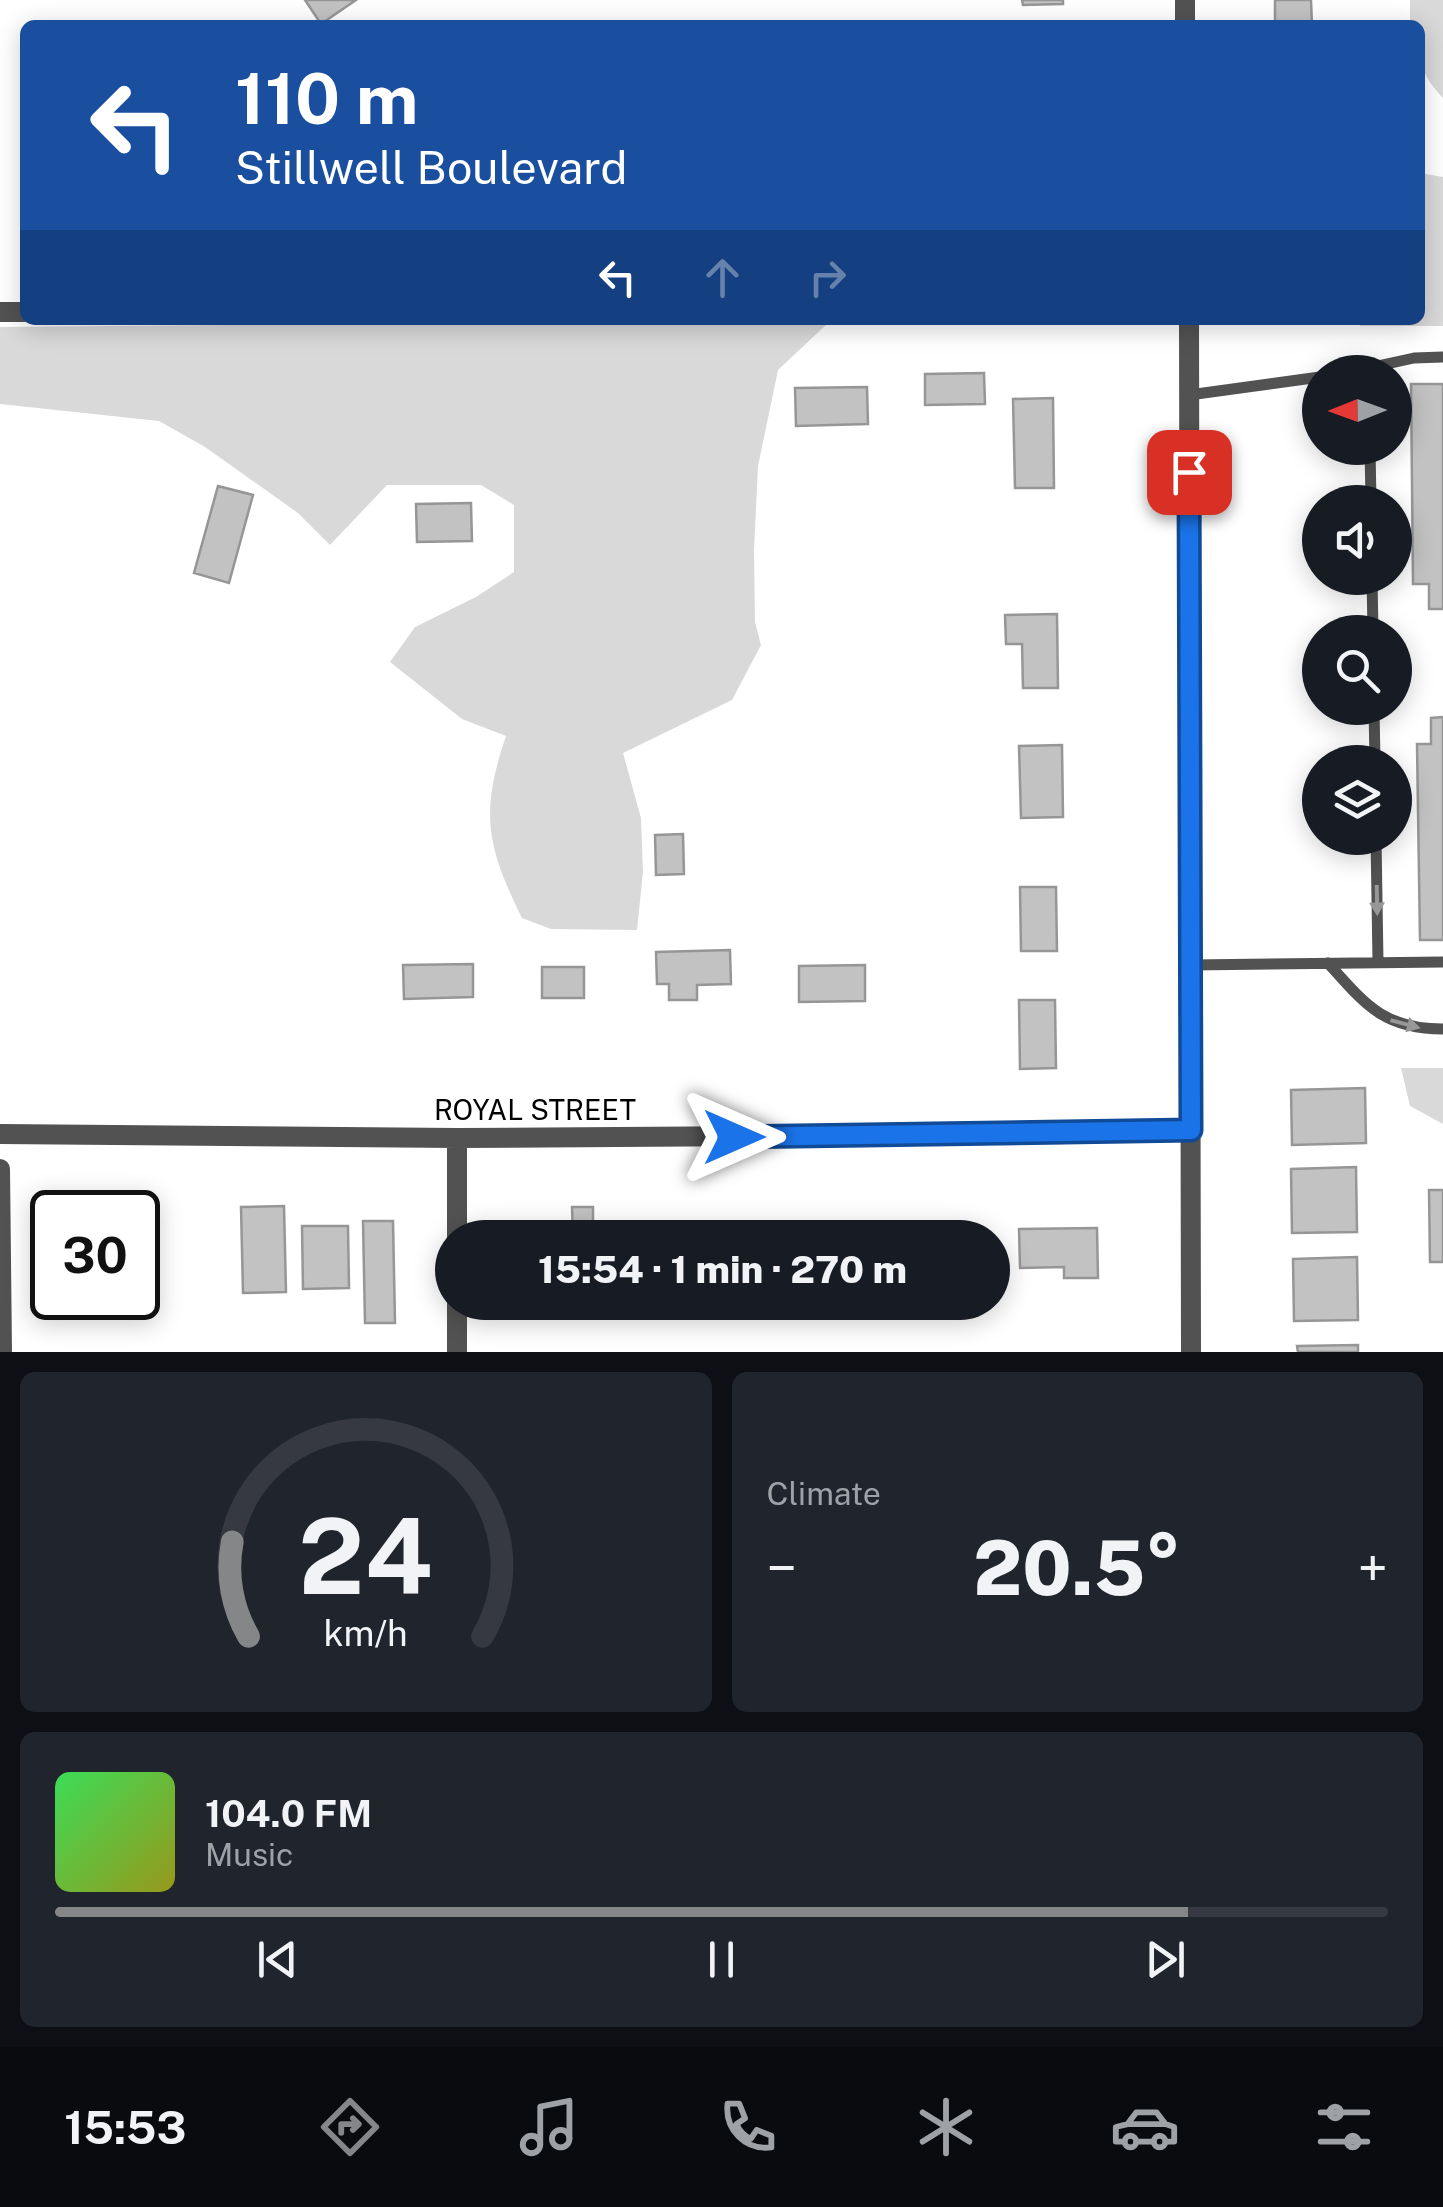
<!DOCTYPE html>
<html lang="en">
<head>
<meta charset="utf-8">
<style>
  body { margin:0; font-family:"Public Sans",sans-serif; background:#20242c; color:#f1f3f6; height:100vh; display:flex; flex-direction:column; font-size:38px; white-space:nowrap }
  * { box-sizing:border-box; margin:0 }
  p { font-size:32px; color:#9ea1a6 }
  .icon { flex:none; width:55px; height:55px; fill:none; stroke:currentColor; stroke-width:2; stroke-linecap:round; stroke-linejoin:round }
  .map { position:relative; height:1352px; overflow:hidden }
  .side { display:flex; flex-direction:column; gap:20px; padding:20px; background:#0d0f14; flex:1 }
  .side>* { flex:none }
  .hud { position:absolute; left:20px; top:20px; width:1405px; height:305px; border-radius:15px; box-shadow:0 5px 25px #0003; background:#1a4fa0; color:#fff; overflow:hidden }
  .needle { width:65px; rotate:269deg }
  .buttons { position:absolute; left:1302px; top:355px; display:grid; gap:20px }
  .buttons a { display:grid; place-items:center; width:110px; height:110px; border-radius:50%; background:#171b24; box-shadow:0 5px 25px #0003; font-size:50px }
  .speed { position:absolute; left:30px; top:1190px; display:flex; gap:20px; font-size:50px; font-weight:700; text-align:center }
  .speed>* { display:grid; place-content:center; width:130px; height:130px; border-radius:50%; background:#171b24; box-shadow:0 5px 25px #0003; line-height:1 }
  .speed .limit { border:5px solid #111; border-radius:15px; background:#fff; color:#111 }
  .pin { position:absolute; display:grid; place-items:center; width:85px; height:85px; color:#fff; margin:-42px; border-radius:20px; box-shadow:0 5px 15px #0006 }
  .me { position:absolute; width:110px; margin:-55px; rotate:90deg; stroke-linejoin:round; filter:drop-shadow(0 0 8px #0008) }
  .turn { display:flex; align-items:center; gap:35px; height:210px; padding:0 50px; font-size:45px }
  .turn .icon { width:130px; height:130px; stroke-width:2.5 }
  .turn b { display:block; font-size:70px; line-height:85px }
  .lanes { display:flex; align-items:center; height:95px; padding:0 50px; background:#0003; justify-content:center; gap:50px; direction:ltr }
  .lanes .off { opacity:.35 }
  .big { font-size:75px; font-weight:800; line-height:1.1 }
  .side .tile { flex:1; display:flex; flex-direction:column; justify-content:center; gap:15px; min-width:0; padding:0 35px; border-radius:15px; background:#20242c }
  .side .dial { align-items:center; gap:0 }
  .dial svg { height:260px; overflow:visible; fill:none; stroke:#363941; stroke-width:7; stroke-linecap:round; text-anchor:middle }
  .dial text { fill:#f1f3f6; stroke:none }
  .song { display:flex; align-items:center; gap:30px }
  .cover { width:120px; height:120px; border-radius:15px; background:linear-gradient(135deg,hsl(130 70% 55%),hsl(60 70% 35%)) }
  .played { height:10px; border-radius:5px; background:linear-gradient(90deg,#858687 85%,#363941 85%) }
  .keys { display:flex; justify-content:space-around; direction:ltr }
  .heat { display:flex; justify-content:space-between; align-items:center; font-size:55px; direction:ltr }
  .side .tiles { flex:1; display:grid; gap:20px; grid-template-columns:1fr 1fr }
  .tile:last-child { grid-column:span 2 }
  .trip { position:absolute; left:435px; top:1220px; width:575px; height:100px; border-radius:50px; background:#171b24; box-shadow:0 5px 25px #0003; font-weight:800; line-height:100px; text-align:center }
  .dock { display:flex; height:160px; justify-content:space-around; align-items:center; background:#090b0e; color:#9ea1a6 }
  .dock .icon { width:70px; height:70px }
  .dock .current { color:#858687 }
  .dock b { font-size:45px; color:#f1f3f6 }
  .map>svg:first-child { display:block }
</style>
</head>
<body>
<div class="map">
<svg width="1443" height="1352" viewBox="0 0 1443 1352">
  <rect width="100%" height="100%" fill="#fff"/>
  <path fill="#d9d9d9" d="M1410,0H1443V98C1418,71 1420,60 1420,25H1410Z
    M1420,173L1443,177V326H1360V320H1420Z
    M440,323L827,324L778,370L758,466L754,551L755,622L761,645L732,700L623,753L641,818L643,872L637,930L551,929L522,918C486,845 480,813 506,736L462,719L390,662L415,627L476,597L514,572V505L481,485H387L330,545L298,513L205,447L159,421L0,404V327Z
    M1401,1068H1443V1124L1410,1106Z"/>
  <path fill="#c2c2c2" stroke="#969696" stroke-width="2.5" d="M305,0H356L321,24Z
    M1022,0H1063V4L1023,5Z
    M1275,0H1311L1312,25H1275Z
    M984,373L985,404L925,405V374Z
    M1411,384H1443V609H1429V584H1413Z
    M867,387L868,424L796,426L795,388Z
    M1053,398L1054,488H1015L1013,399Z
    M218,486L253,495L229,583L194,573Z
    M471,503L472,541L417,542L416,504Z
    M1057,614L1058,688H1023L1022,644H1006L1005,615Z
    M1443,717V940H1420L1417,744H1431V718Z
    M1062,745L1063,817L1021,818L1019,746Z
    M683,834L684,874L656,875L655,835Z
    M1020,887H1056L1057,951H1021Z
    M730,950L731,984L697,985V1000H669V984H657L656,952Z
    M473,964V997L404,999L403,965Z
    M865,965V1001L799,1002V966Z
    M542,967H584V998H542Z
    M1019,1000H1055L1056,1068L1020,1069Z
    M1365,1088L1366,1143L1292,1145L1291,1090Z
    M1356,1167L1357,1232L1292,1233L1291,1169Z
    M1429,1190H1443V1262H1430Z
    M284,1206L286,1292L243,1293L241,1207Z
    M572,1207H593V1238H573Z
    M363,1221H393L395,1323H365Z
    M906,1222L907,1238H826V1223Z
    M778,1223V1238H701V1224Z
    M302,1226H348L349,1288L303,1289Z
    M1097,1228L1098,1278H1064V1267L1020,1268L1019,1229Z
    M1357,1257L1358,1320L1294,1321L1293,1259Z
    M1358,1345V1352H1298L1297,1346Z"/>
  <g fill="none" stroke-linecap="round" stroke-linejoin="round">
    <path stroke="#525252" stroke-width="11" d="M1350,372L1414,358L1443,357
      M1189,395L1320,377
      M1370,448L1371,502
      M1372,578L1373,632
      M1374,708L1375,762
      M1376,838L1378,962
      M1328,963C1365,1004 1383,1029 1443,1029
      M1191,965L1443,962"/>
    <path stroke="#525252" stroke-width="20" d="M0,312H25
      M0,1134L457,1138L1072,1134L1191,1130
      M0,1169L2,1352
      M457,1238V1138
      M457,1352V1302"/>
    <path stroke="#525252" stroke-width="20" d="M1185,0V25
      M1189,320L1191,1352"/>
  </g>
  <defs><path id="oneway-solid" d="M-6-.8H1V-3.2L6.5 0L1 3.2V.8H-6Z" transform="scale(2.5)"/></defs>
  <g fill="#979797">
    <use href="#oneway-solid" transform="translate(1377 900) rotate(89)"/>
    <use href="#oneway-solid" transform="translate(1405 1024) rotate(15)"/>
  </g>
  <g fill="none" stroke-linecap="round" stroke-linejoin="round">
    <g stroke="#114b97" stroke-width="25">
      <path id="route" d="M734,1137L1191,1130L1189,472"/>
    </g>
    <use href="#route" stroke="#1a73e8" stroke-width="18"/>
  </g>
  <g text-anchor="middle" stroke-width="10" stroke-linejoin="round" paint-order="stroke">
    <g font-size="28" fill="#000" stroke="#fff">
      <text x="535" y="1120">ROYAL STREET</text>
    </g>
  </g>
</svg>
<div class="buttons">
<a><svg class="needle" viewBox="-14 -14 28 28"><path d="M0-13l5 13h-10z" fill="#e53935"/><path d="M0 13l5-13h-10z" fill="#9ea1a6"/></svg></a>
<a><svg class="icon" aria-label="sound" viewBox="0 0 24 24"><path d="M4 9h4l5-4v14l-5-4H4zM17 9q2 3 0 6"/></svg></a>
<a><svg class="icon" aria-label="search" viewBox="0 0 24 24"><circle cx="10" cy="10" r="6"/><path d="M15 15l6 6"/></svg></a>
<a><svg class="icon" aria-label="layers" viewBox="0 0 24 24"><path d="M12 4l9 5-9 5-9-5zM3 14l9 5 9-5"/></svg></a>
</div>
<div class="speed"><div class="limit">30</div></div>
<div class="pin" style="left:1189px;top:472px;background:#d93025"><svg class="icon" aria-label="arrive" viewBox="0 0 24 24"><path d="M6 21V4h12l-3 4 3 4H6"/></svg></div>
<svg class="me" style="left:734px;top:1137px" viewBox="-20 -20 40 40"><path d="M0-17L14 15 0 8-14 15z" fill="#1a73e8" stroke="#fff" stroke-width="4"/></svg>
<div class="trip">15:54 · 1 min · 270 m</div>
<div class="hud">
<div class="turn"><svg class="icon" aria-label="left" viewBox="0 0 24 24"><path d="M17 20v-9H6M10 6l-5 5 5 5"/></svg><div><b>110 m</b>Stillwell Boulevard</div></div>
<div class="lanes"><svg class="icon" aria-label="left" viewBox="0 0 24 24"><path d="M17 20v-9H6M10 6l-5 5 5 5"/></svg><svg class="icon off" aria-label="ahead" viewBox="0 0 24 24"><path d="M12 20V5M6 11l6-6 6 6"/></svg><svg class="icon off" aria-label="right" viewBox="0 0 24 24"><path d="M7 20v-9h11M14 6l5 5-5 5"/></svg></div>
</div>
</div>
<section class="side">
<div class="tiles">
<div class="tile dial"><svg viewBox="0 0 100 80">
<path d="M14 69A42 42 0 1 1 86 69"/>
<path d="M14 69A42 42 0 0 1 9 40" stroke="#858687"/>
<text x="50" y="56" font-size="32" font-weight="700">24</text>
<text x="50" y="72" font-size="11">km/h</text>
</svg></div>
<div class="tile"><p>Climate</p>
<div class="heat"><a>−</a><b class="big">20.5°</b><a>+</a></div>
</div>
<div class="tile">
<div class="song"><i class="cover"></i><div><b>104.0 FM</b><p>Music</p></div></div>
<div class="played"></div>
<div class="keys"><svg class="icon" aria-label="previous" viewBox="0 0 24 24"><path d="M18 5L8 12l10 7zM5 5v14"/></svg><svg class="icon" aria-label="pause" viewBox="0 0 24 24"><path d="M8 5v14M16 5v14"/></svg><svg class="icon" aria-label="next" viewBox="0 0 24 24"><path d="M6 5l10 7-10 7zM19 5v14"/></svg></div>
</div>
</div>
</section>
<nav class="dock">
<b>15:53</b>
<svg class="icon current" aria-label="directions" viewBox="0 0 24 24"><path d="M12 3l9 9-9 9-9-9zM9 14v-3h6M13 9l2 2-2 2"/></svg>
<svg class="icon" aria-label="music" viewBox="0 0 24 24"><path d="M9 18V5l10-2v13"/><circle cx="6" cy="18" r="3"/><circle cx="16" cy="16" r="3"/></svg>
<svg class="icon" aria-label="phone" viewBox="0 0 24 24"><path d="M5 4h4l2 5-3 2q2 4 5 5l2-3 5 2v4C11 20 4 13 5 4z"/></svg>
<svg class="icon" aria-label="climate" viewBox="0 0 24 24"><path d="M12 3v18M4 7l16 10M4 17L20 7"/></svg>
<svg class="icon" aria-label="car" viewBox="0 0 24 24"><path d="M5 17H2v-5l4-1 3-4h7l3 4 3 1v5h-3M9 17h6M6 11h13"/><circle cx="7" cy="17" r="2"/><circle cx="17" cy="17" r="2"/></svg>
<svg class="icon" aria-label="filters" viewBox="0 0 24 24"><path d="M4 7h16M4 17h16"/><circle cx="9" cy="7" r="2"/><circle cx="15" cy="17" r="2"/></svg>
</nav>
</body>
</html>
